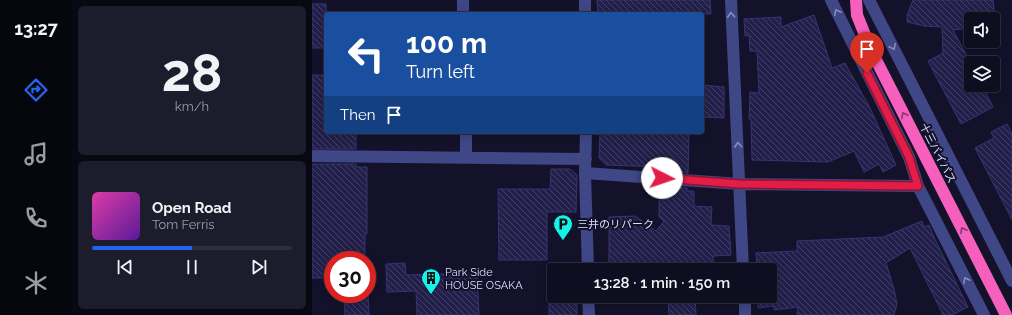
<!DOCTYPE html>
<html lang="en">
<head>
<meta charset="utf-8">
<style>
  body { margin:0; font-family:Raleway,"Noto Sans JP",sans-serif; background:#1c1c2d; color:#f1f3f6; height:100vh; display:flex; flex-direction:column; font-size:15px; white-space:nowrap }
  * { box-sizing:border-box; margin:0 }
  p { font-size:13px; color:#9b9ca5 }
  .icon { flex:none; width:22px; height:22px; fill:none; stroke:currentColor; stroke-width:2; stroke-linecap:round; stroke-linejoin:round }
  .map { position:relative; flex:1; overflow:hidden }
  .side { display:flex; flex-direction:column; gap:6px; padding:6px; background:#080812; width:240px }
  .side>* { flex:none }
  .guide { position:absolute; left:12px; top:12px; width:380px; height:122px; border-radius:4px; box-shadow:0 2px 10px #0003,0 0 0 1px #2e2e3e; background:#1a4fa0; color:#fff; overflow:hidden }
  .controls { position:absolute; left:652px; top:12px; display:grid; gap:8px }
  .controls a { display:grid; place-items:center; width:36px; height:36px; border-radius:4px; background:#0e0e20; box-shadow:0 2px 10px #0003,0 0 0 1px #2e2e3e; font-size:20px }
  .speed { position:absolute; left:12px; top:251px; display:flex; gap:8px; font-size:20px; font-weight:700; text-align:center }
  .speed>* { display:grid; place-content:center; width:52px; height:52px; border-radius:50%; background:#0e0e20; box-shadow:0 2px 10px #0003,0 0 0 1px #2e2e3e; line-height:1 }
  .speed .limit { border:6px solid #d22; background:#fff; color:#111 }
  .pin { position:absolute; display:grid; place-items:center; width:34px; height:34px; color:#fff; margin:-41px -17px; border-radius:50% 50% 50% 0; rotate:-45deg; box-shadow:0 0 4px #0007 }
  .pin .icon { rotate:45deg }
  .me { position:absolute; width:44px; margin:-22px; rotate:94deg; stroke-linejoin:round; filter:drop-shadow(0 0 3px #0008) }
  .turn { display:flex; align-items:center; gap:14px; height:84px; padding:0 16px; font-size:18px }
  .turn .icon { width:52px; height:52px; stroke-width:2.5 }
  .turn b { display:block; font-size:28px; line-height:34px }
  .then { display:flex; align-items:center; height:38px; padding:0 16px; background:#0003; gap:8px; font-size:15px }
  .side .card { flex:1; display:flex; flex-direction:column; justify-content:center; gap:6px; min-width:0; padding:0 14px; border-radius:6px; background:#1c1c2d }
  .side .dial { align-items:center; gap:0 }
  .dial b { font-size:52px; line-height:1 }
  .song { display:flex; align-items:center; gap:12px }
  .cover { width:48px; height:48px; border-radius:6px; background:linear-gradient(135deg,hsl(320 70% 55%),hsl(270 70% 35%)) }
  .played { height:4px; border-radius:2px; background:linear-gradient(90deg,#2563eb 50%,#2e2e3e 50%) }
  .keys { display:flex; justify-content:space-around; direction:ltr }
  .trip { position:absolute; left:235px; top:263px; width:230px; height:40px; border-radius:4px; background:#0e0e20; box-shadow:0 2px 10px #0003,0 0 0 1px #2e2e3e; font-weight:600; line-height:40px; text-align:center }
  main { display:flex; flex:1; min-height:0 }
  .dock { display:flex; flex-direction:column; width:72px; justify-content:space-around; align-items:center; background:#06060d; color:#9b9ca5 }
  .dock .icon { width:28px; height:28px }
  .dock .selected { color:#2563eb }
  .dock b { font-size:18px; color:#f1f3f6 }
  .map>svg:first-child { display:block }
</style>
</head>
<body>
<main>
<nav class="dock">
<b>13:27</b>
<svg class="icon selected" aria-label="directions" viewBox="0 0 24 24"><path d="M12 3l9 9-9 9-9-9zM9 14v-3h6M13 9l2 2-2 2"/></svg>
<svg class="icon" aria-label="music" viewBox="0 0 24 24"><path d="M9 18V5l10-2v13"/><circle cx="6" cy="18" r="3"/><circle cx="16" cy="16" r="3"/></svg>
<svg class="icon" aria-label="phone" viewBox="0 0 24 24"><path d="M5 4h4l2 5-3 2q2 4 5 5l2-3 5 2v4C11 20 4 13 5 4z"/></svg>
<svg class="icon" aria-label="climate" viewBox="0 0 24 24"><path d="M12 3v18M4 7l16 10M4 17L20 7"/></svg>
</nav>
<section class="side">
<div class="card dial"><b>28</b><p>km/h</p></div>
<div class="card">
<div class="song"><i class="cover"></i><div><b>Open Road</b><p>Tom Ferris</p></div></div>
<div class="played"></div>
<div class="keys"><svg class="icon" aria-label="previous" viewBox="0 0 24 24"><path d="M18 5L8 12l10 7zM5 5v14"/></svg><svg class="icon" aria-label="pause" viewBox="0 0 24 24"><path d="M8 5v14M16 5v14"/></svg><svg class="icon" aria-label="next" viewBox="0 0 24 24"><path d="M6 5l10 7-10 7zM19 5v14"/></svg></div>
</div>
</section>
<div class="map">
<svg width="700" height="315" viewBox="0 0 700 315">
  <defs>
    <pattern id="building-back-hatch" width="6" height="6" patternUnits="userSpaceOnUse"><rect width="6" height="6" fill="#22204a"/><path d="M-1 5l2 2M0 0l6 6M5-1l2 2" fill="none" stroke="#424065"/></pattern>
  </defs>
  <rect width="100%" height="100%" fill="#13122a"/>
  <path fill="url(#building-back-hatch)" stroke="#373375" d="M285,0H398L399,14H286Z
    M601,0H681L684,26H681V19H659V28L641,30L659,64V85H670L681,107L649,124L616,61L631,53L630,27L612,26L595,22V15Z
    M0,4H14V48H0Z
    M502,15L520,68L533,63L558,108L584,165L571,172L567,164L552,172L542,151L516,162L440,160L439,119H437L438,92L447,93L445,51H438L437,35L433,36L432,19L469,17V27Z
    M0,75H14V132H44V149H0Z
    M390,85L412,87V118L390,117Z
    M695,124L700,134V220L663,148L682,138L679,132Z
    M288,132H377L376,173L347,171V167L294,165L287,158Z
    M0,164H44V167H55V234H53V260H21V278H0Z
    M239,169H258L265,175L264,212H235V260H187L186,189H238Z
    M347,186L375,188V191H382V206L400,207L399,225L417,226L419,255L401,256L402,270H297V217L323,216L344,231L352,221L347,217Z
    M610,221L612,227L617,225L622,237L656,307L640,315H631L598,248L574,263L582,289L585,304L582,315H485L486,307L462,310V306L446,308V296H458V270H445L444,253L485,251V241L571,237Z
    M93,263L94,275L165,273L167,315H105L104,291L75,292L74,264Z
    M32,294H56L57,315H33Z
    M237,296H265V315H237Z
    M349,296H383L384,315H357L356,300H349Z"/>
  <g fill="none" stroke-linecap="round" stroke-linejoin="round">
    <path stroke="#404786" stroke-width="12" d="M151,0V14
      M273,0V14
      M419,0L431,270
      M519,0L597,157L606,186L672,315
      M557,0L700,281
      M154,132V157
      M274,132L273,173L276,270
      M0,156L274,159
      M273,173L428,184L606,186
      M276,296L277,315
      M433,296V315"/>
    <path stroke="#f65fbc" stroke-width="12" d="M544,0L545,15L559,50L694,315"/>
  </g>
  <defs><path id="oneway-chevron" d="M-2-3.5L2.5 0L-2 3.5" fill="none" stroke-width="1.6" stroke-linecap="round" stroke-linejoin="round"/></defs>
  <g stroke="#878bbc">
    <use href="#oneway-chevron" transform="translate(525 12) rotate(-116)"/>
    <use href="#oneway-chevron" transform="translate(419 15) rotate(-93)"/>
    <use href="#oneway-chevron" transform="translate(581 47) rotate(63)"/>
    <use href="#oneway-chevron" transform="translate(426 145) rotate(-93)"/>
    <use href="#oneway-chevron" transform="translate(654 280) rotate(-117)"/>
  </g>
  <g stroke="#843873">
    <use href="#oneway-chevron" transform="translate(592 115) rotate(-117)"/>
    <use href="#oneway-chevron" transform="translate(651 230) rotate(-117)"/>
  </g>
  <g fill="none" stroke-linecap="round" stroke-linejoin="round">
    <g stroke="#92132f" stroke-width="10">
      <path id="route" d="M350,178L428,184L606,186L597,157L555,73"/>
    </g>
    <use href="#route" stroke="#e11d48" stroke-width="7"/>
  </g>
  <defs>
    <g id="parking-pin" transform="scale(1)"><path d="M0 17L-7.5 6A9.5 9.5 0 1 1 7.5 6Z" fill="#14f2ea" stroke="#13122a"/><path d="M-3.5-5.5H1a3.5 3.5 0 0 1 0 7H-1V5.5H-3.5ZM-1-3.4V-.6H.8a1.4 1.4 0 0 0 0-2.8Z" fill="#111"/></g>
    <g id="building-pin" transform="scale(1)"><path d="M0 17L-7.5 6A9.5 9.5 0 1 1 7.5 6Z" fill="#14f2ea" stroke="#13122a"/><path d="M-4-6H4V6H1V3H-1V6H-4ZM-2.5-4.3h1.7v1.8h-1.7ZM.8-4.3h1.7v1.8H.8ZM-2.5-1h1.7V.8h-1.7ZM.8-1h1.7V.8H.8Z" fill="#111"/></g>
  </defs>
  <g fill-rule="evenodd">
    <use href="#parking-pin" x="251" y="224"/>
    <use href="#building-pin" x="119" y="278"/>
  </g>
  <g text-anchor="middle" stroke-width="4" stroke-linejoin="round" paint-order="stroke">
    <g font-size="11" fill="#dddefd" stroke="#13122a">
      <text transform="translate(626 153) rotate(63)" y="4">十三バイパス</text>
    </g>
    <g font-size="11" fill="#dddefd" stroke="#13122a" text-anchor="start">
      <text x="265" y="228">三井のリパーク</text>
      <text x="133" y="276">Park Side<tspan x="133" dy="13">HOUSE OSAKA</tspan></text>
    </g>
  </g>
</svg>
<div class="controls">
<a><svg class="icon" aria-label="sound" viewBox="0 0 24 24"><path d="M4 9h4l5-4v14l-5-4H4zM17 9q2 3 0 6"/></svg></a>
<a><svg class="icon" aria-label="layers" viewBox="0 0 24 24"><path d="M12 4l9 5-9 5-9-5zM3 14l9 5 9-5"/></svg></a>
</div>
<div class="speed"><div class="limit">30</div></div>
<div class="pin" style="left:555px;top:73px;background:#d93025"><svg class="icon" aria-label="arrive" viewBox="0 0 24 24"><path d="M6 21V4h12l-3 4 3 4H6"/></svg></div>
<svg class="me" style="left:350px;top:178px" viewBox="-20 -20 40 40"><circle r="19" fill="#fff"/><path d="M0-13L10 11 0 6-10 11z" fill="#e11d48"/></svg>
<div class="trip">13:28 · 1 min · 150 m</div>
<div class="guide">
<div class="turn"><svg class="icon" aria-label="left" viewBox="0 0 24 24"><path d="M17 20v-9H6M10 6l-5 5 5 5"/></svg><div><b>100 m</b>Turn left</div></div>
<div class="then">Then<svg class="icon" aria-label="arrive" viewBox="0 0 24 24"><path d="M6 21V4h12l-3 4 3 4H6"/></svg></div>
</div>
</div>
</main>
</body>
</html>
